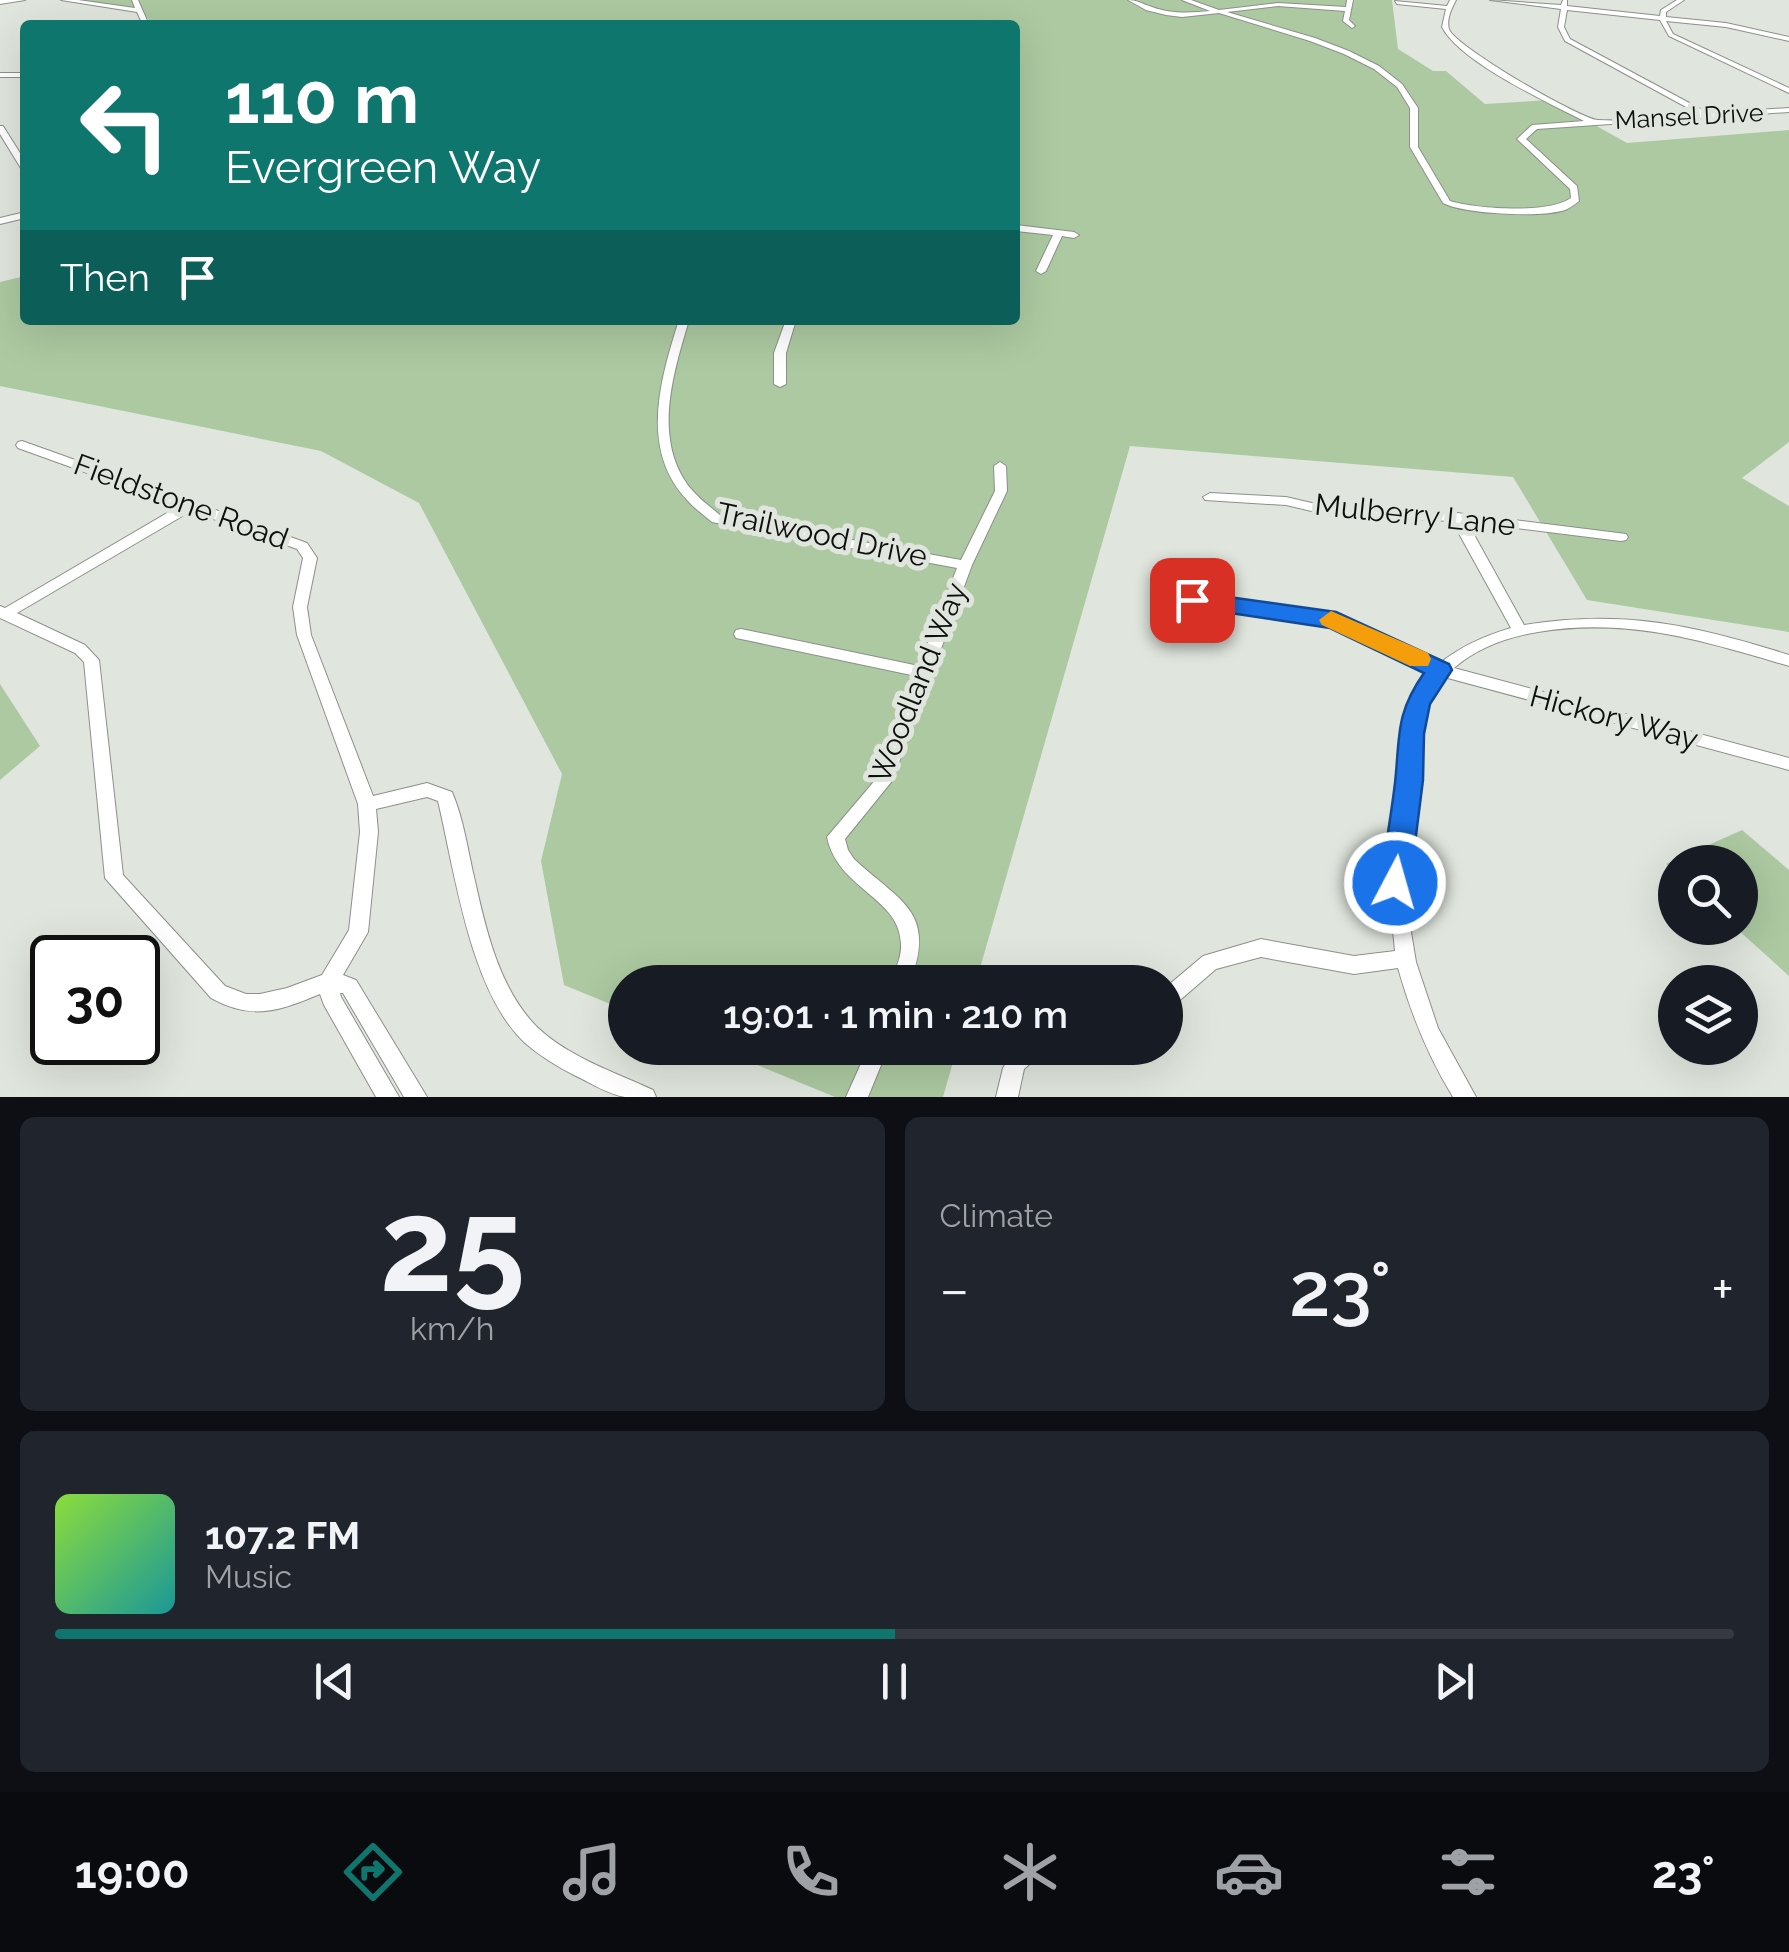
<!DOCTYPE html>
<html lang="en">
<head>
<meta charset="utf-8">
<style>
  body { margin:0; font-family:Raleway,sans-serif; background:#20242c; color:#f1f3f6; height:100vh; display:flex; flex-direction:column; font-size:38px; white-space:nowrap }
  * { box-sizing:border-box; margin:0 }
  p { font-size:32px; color:#9ea1a6 }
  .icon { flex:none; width:55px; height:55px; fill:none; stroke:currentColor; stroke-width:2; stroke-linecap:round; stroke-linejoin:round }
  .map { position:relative; height:1097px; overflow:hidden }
  .panel { display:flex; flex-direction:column; gap:20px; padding:20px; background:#0d0f14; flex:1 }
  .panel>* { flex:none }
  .banner { position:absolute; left:20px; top:20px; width:1000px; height:305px; border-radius:10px; box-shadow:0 10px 40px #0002; background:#0f766e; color:#fff; overflow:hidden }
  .fabs { position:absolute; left:1658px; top:845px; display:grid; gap:20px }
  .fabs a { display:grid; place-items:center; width:100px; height:100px; border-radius:50%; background:#171b24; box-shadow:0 10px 40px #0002; font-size:50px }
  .speed { position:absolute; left:30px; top:935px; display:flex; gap:20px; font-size:50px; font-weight:700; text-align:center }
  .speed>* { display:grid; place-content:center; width:130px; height:130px; border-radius:50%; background:#171b24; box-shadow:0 10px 40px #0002; line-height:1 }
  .speed .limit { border:5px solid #111; border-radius:15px; background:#fff; color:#111 }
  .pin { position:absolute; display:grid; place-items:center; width:85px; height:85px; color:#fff; margin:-42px; border-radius:20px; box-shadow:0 5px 15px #0006 }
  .me { position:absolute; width:110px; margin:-55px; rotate:6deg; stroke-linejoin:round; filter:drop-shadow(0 0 8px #0008) }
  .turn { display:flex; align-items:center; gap:35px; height:210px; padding:0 40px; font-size:45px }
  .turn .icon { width:130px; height:130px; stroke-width:2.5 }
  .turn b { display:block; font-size:70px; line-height:85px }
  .then { display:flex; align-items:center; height:95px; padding:0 40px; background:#0003; gap:20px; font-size:38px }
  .big { font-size:75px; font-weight:600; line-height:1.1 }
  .panel .widget { flex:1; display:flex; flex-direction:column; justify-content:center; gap:15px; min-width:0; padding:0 35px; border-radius:15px; background:#20242c }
  .panel .dial { align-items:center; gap:0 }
  .dial b { font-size:130px; line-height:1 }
  .song { display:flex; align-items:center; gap:30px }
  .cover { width:120px; height:120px; border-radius:15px; background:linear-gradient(135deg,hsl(90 70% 55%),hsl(180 70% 35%)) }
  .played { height:10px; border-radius:5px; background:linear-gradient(90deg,#0f766e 50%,#363941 50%) }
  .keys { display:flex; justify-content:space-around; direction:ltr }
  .heat { display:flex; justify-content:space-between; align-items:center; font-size:55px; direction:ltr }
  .panel .tiles { flex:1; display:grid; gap:20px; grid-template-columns:1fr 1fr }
  .widget:last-child { grid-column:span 2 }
  .trip { position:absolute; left:608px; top:965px; width:575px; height:100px; border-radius:50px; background:#171b24; box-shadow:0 10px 40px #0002; font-weight:600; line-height:100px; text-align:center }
  .dock { display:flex; height:160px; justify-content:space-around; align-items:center; background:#090b0e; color:#9ea1a6 }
  .dock .icon { width:70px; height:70px }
  .dock .active { color:#0f766e }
  .dock b { font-size:45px; color:#f1f3f6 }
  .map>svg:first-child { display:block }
</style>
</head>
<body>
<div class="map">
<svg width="1789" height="1097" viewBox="0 0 1789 1097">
  <rect width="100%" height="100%" fill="#e0e6de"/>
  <path fill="#acc9a1" d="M76,0H1392L1398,49L1433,71H1446L1485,104L1550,100L1627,143L1789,130V442L1742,478L1789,506V632L1587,600L1513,477L1130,446L976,982H625V1010L564,985L541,861L562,774L419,503L321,451L0,386V282L25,276V320H1015V25H153L141,10Z
    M0,684L40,746L0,780Z
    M1742,830L1789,870V976L1736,928H1740V862H1675V872L1666,864Z
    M716,1048H957L943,1097H835Z"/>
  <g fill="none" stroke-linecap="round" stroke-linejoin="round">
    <g stroke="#8b9089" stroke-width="2">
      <path id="street" d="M0,0H25L0,4Z
        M61,0H78L135,8L132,0H138L149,25H143L137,12Z
        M1128,0C1138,0 1142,4 1152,7C1170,14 1190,13 1210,11L1182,0H1191L1219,10L1278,3L1346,7L1347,0H1353L1349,20L1355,26L1352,28L1343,21L1345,11L1278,6L1227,12L1315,38L1349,51L1379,66L1402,84L1418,108V147L1450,201C1477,209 1549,214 1571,198L1570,189L1517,139L1532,125L1584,121C1547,102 1460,62 1442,27L1446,9L1397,4L1395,1L1447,6L1450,0H1456C1452,8 1446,19 1449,29C1454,46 1580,119 1598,120C1630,122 1667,116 1699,114L1565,41L1558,27L1561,9L1490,0L1561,5L1563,0H1567V6L1660,16L1661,10L1677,0H1684L1666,12V17L1726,23L1789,37V41L1726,27L1666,21L1673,34L1789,88V93L1669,36L1660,20L1567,10L1564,27L1570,39L1708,113L1789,108V112L1537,129L1526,139L1577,186L1579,201C1575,204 1570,208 1565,210C1542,218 1464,214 1443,203L1410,147V108L1397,87L1374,69L1344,54L1310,41L1219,13L1182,17L1166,15L1146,10Z
        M0,73H25V77H0Z
        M0,126H3L25,161V171L22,170L0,134Z
        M25,212V218L0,224V218Z
        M1015,225L1074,232L1079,235L1074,238L1062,236L1046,271L1041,274L1036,271L1053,235L1015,231Z
        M679,320H689C675,368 655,428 682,476C691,493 707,504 721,516L961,560L995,491L994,466L1000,462L1006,466L1007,491L972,565L892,781L845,839L848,850L854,859C900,902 937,911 910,982H890C895,970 902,957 901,944C900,897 838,890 827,837L877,778L916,676L741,639L736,638L734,634L736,630L741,629L919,666L957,568L717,523L712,522C704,515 695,509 688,501C639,450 660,380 679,320Z
        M786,320H796L786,353V384L780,387L774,384V353Z
        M22,441L190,501H198L199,504L307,543L317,558L307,607L311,635L373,796L427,783L452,792C464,820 468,852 475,881C486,931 500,991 538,1028C569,1057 614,1072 653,1090L656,1097C646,1097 635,1097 625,1097C609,1095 591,1083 576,1076C558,1067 540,1056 525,1043C470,992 455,872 438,801L427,797L376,809L378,832L368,932L343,975L356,980L427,1097H404L343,993H340L341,997L399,1097H376L324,1005L320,994C279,1011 253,1021 211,998L105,878L84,662L75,653L0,618V606L5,608L179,506L18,448L16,445L18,442ZM191,511L297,549L303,558L293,607L297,635L358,804L360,832L349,930L322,975L287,988L260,994H246L225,986L123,875L99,660L85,645L17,613Z
        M1210,493L1286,497L1333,508L1457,513L1626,534L1628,537L1626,540L1621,541L1467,522L1524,625C1623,609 1695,625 1789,655V666C1703,641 1629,617 1538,632C1507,637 1477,648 1454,668L1789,758V770L1444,677L1441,679L1426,703L1416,743L1408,852L1407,889L1410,926L1416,962L1438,1028L1476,1097H1453C1428,1056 1411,1014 1398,968L1354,974L1261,957L1216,969L1172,1007L1165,1010V988L1203,956L1261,939L1354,956L1395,951L1389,889L1390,852L1400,743L1410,702L1429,672L1332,625L1192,605L1187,603L1185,600L1187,597L1192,595L1335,615L1439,664C1461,646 1484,636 1511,628L1452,521L1333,516L1286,505L1205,500L1203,497Z
        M868,1048H888L868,1097H846Z
        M1016,1048H1043L1040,1055L1024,1069L1018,1097H996L1003,1068Z"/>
    </g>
    <use href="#street" fill="#fff" fill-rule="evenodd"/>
  </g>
  <path fill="#1a73e8" stroke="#114b97" stroke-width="2.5" d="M1192,592L1336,612L1449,664L1452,670L1430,704L1424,734L1423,780L1410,883L1406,892L1395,896L1384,892L1380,883C1385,850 1391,817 1395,783C1400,737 1395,714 1424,673L1330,628L1184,606L1180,600Z"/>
  <path fill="#f59e0b" d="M1331,611L1428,653L1431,659L1428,666H1410L1322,625L1319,620Z"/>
  <g text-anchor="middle" stroke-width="10" stroke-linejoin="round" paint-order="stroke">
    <g font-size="25" fill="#0e100d" stroke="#e0e6de">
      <text transform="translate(1689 116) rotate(-3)" y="9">Mansel Drive</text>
    </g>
    <g font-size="30" fill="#0e100d" stroke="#e0e6de">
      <text transform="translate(181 502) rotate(20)" y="10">Fieldstone Road</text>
      <text transform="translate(1415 515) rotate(6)" y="10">Mulberry Lane</text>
      <text transform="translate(822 535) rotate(12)" y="10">Trailwood Drive</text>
      <text transform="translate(918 683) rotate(-68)" y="10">Woodland Way</text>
      <text transform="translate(1614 718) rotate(15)" y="10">Hickory Way</text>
    </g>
  </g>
</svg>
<div class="fabs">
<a><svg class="icon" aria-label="search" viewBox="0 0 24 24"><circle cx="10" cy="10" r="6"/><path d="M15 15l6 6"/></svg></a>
<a><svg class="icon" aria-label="layers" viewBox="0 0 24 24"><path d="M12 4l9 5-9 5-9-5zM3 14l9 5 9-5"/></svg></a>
</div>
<div class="speed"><div class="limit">30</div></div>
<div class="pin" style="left:1192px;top:600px;background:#d93025"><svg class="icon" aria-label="arrive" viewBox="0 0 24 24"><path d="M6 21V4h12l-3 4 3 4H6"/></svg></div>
<svg class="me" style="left:1395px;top:883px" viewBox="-20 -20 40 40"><circle r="17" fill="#1a73e8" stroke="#fff" stroke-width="3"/><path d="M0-11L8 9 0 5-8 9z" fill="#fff"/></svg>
<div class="trip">19:01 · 1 min · 210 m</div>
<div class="banner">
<div class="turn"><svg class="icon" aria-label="left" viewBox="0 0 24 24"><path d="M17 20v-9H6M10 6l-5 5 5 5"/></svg><div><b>110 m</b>Evergreen Way</div></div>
<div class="then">Then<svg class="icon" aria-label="arrive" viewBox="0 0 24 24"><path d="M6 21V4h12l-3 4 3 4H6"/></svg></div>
</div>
</div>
<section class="panel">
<div class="tiles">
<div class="widget dial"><b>25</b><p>km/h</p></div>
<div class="widget"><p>Climate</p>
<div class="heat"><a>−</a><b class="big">23°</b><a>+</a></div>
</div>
<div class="widget">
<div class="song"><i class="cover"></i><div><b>107.2 FM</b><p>Music</p></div></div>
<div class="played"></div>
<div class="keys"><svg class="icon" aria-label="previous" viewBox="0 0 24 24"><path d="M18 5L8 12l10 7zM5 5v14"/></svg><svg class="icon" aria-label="pause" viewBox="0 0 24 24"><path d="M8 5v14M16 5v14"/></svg><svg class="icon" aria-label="next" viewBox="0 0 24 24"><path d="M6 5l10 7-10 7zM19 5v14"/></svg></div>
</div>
</div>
</section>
<nav class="dock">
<b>19:00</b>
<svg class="icon active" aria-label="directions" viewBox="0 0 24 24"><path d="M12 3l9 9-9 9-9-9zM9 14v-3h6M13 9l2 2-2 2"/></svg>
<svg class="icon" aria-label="music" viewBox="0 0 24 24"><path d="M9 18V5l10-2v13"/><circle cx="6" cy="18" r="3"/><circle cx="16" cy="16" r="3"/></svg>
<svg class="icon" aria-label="phone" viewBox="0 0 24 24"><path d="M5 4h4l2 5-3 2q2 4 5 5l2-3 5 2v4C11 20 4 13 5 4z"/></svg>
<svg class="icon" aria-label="climate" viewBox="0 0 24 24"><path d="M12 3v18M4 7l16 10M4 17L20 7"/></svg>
<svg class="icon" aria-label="car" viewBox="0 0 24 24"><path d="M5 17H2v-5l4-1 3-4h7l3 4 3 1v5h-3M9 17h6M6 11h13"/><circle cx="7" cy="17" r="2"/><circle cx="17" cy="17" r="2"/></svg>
<svg class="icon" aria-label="filters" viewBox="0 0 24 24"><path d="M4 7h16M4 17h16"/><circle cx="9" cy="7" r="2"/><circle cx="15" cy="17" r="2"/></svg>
<b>23°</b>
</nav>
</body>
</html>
